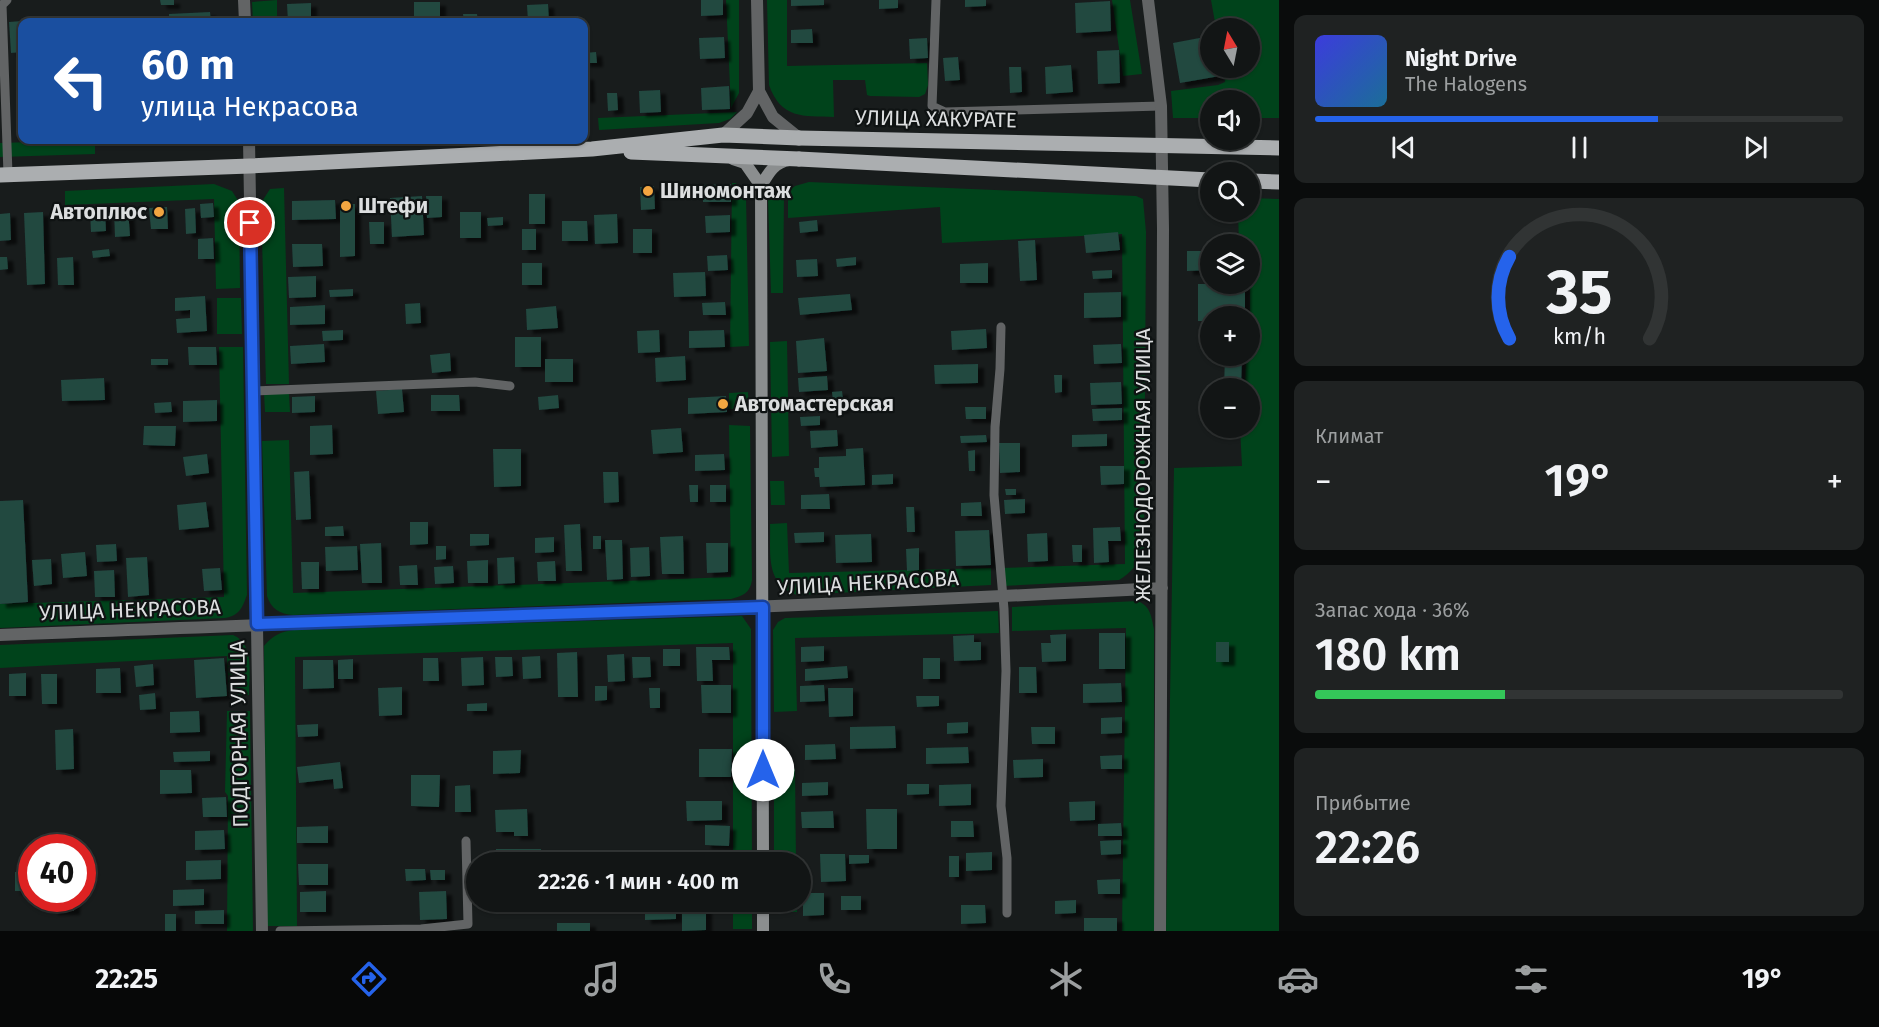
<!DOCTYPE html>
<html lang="ru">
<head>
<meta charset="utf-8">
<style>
  body { margin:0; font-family:"Fira Sans",sans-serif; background:#1f2222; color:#f1f3f6; height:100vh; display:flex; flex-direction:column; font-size:22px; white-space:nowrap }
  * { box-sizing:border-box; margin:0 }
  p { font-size:20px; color:#9c9fa0 }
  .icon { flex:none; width:33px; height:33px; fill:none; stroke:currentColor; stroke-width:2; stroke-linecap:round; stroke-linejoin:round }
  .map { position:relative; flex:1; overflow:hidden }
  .side { display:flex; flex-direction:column; gap:15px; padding:15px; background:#0a0c0c; width:600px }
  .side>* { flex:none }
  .top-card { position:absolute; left:18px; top:18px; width:570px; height:126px; border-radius:12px; box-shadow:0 2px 4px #0004,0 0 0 2px #313434; background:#1a4fa0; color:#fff; overflow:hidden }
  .needle { width:39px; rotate:350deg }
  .fabs { position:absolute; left:1200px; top:18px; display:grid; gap:12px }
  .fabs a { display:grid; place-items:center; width:60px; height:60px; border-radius:50%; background:#121515; box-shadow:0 2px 4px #0004,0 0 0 2px #313434; font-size:30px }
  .speed { position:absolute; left:18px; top:834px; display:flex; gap:12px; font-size:30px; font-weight:700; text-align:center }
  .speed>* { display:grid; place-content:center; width:78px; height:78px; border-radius:50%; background:#121515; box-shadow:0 2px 4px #0004,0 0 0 2px #313434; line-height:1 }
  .speed .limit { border:9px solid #d22; background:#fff; color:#111 }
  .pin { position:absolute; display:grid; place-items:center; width:51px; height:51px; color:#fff; margin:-26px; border:3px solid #fff; border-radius:50%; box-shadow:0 2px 6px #0007 }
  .me { position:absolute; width:66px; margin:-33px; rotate:0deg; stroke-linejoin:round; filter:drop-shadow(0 0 4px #0008) }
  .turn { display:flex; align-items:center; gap:21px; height:126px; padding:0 24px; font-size:27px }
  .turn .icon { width:78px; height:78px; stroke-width:2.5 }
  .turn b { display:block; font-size:42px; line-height:51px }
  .big { font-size:45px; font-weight:600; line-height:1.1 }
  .side .tile { flex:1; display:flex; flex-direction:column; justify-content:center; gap:9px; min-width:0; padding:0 21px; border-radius:12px; background:#1f2222 }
  .side .dial { align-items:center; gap:0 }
  .dial svg { height:156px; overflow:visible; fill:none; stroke:#313434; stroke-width:7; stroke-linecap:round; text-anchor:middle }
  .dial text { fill:#f1f3f6; stroke:none }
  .song { display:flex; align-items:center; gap:18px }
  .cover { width:72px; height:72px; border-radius:9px; background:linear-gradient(135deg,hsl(240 70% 55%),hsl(200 70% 35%)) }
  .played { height:6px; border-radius:3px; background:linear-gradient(90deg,#2563eb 65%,#313434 65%) }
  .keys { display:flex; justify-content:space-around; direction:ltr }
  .heat { display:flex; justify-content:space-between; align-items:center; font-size:33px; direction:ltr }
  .charge { height:9px; border-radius:4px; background:linear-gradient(90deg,#34c759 36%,#313434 0) }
  .trip { position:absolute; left:466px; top:852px; width:345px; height:60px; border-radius:30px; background:#121515; box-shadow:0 2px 4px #0004,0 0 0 2px #313434; font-weight:600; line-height:60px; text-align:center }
  .tabs { display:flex; height:96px; justify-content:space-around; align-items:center; background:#070808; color:#9c9fa0 }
  .tabs .icon { width:42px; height:42px }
  .tabs .on { color:#2563eb }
  .tabs b { font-size:27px; color:#f1f3f6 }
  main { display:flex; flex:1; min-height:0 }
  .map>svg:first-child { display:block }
</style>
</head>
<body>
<main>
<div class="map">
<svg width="1279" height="931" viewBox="0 0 1279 931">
  <defs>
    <filter id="shadow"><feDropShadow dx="6" dy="4" stdDeviation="1.5" flood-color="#0009"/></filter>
  </defs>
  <rect width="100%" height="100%" fill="#181c1c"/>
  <path fill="#00431b" d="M277,0V22H253L252,2Z
    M726,0H739V93L731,108Z
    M767,0H787V66L927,63L928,85L925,94L919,97L870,96L867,95L865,80H833L834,117C803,116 781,119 769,85Z
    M1112,0H1130L1142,74L1123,76Z
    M1211,0H1279V118H1250V100H1210V118H1173L1171,91L1218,85L1225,82L1223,68H1250V28H1216Z
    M737,112L730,119L719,123L599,130L598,118Z
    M95,140V154L0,157V143Z
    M809,182L1136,196L1143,199L1146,232L1144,549C1140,562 1131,573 1119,580L1002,586L1001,568L1125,564L1122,234L942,243L940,207L788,218V192L795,186Z
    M732,183H736L746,197L749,346L730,347Z
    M214,184L232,191L239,202L240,288L216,289L214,199L65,205V191Z
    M284,188L289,384H266L261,203L270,189Z
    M784,197L783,293H771L768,199Z
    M1250,198L1279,199V931H1166L1174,468L1242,466L1240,428H1250V388H1245L1246,356H1250V276L1253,269L1251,245L1239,244L1238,212H1250Z
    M217,298H241L242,334H217Z
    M787,341L789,456L772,457L770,342Z
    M219,347H243L247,595C242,608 240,615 225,618L0,628V604L224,597Z
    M748,392L749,409H729V393Z
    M264,393L289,394L290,412H265Z
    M729,425L750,426L752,580C750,593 743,596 731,599L293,615C280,614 271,609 267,596L262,441L289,440L293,593L731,577Z
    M770,481H784L785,505H771Z
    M787,523L789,573L991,568V585L797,595C764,584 771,552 770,524Z
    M1138,601C1151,607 1151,616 1154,629V931H1122L1126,628L1012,631V607Z
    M998,611L999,633L795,638L797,711L774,712L773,630L778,622L785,618Z
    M742,616L751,629L752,862H733V643L295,657L297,926H267L264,646C273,635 280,632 294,630Z
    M233,635C255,644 249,675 249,695L229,696L227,656L0,668V645Z
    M227,711H250L253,931H227L228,796L225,792Z
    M774,768L795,769L796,862H774Z
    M733,902H752V929H733Z
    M774,902H797V912H774Z"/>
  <path fill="#214840" filter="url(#shadow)" d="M160,0H174V5H161Z
    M701,0H723V15L701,16Z
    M791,0H824V5L791,6Z
    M879,0H898V8L879,9Z
    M965,0H986V6L965,7Z
    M1110,1L1111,31L1076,33L1075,3Z
    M414,2H440V22H414Z
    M311,3V22H288L287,4Z
    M548,4L549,22H528L527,5Z
    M210,12L211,22H169V14Z
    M463,14H477L478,22H464Z
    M578,16V22H552V17Z
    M35,18H48V22H35Z
    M22,21V52L11,53L9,22Z
    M812,29L813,43H791V30Z
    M1210,36V68H1218L1220,76L1180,83L1173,43Z
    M724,37L725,58L700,59L699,38Z
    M927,38L928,58L910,59L909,39Z
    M1119,50L1120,83L1098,84L1097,51Z
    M596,52L597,63H584V53Z
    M958,57L960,80L945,81L943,58Z
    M1071,65L1073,92L1046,94L1045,67Z
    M1009,67H1021L1022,92L1010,93Z
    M584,76H588L589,99H584Z
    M729,86L730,109L702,110L701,88Z
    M660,90L661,112L640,113L639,91Z
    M607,93H617L618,110L608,111Z
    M731,184V202H703L702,185Z
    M654,186L655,209L641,210L640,187Z
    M529,194H545V224H529Z
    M422,196L424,235L392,237L390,198Z
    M426,196H442V217L427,218Z
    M335,200L336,219L292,220V201Z
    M213,203L214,217L201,218L200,204Z
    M340,204H355V256L340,257Z
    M167,207L168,229H151L149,208Z
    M128,208L130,236L115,237L114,209Z
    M195,208L196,233L186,234L185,209Z
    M90,211H105L106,231L91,232Z
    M43,212L45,284L27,285L24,213Z
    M460,212H481V238H460Z
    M10,213L11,240L0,241V214Z
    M617,214L618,243L595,244L594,215Z
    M730,215V232L706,233L705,216Z
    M503,217V225L488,226L487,218Z
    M817,220L818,231L800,233L799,222Z
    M562,221H587L588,241H562Z
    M369,222H384V244H370Z
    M522,229H536V250H522Z
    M633,229H652V253H633Z
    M1118,232L1120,250L1086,253L1084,235Z
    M213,238L214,259H198V239Z
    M1035,240L1037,280L1020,281L1018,241Z
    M292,244H322L323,266L293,267Z
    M109,249L110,256L93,258L92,251Z
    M1187,251H1210V270L1187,271Z
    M727,255L728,270L708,271L707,256Z
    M0,257H7L8,269L0,270Z
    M73,257L74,285H58L57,258Z
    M856,257V265L837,267L836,259Z
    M817,259L818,276L797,277L796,260Z
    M522,263H542V285H522Z
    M988,263V283H960V264Z
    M1112,270V278L1093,279L1092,271Z
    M705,272L706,296L674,297L673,273Z
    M316,276V297L289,298L288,277Z
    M1198,284H1245V316H1210V321H1198Z
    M353,289V296L330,297L329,290Z
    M1121,292V317L1084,318V293Z
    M850,294L852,310L800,315L798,298Z
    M205,296L207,331L177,333L176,319L190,318V310L175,311V298Z
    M725,302L726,315H703L702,303Z
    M420,303L421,323L406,324L405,304Z
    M325,305V324L290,325V307Z
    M556,306L558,328L527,330L526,309Z
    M986,329L987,348L952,350L951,331Z
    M343,330V340L323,341L322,331Z
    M659,330L660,352L638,353L637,331Z
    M724,330L725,347L689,348V331Z
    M515,337H541V367H515Z
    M824,338L827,371L798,373L796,341Z
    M324,344L325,362L291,364L290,346Z
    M1121,344L1122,363L1094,364L1093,345Z
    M188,347H216L217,365H189Z
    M450,353L451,371L432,373L430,355Z
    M685,356L686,380L656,382L655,358Z
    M1225,356H1242L1241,388H1224Z
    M151,359H168V365H151Z
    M545,359H573V382H545Z
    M978,364V383L935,384L934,365Z
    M1054,375H1062V392L1055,393Z
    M827,376L828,390L799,392L798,378Z
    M104,378L105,400L62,401L61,380Z
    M1121,382L1122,404L1091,405L1090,383Z
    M402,389L404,412L378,414L376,391Z
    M842,391L844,409L834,410L832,392Z
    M431,395H459L460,411H431Z
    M558,395L559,408L539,410L538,397Z
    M315,396V412L292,413V397Z
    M726,396L727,412L688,414V398Z
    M217,400V421L183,422V401Z
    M171,402L172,412L155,413L154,403Z
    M965,407H986V419H966Z
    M1122,408V420L1093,421L1092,409Z
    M820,416V425L801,426L800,417Z
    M332,425L333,454L310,455V426Z
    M144,426H176L175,446L143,445Z
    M681,428L683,452L653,454L651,430Z
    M837,430L838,446L811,448L810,431Z
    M1107,434V446L1072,447V435Z
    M986,435L987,442L961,443L960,436Z
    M999,443H1020V472L1000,473Z
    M863,448L865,485L820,487L819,477H815L814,468H819V457L846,456V449Z
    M493,449H521V486L494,487Z
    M975,450V471H969L968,451Z
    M207,454L209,473L186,476L183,457Z
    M724,454L725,470L695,471V455Z
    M1100,466H1124V484L1101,485Z
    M309,471L311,519L296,520L294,472Z
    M603,472H618L619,502L604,503Z
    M893,474V484L872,485V475Z
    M689,485H698V502H690Z
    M710,485H726V502H710Z
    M1005,489H1016V495H1006Z
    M829,494L830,509H801V495Z
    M1025,499V513L1005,514L1004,500Z
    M23,500L28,602L0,604V501Z
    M206,502L209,527L179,530L177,505Z
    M981,502L982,516H961V503Z
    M906,507H914L915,532H907Z
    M410,522H428V544L410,545Z
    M580,524L582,571H566L564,525Z
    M343,526L344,536H325V527Z
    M1120,527L1121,541H1108L1109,562L1094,563L1093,528Z
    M989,530L991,565L956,566L955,531Z
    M824,532V542L795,543L794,533Z
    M1047,533L1048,561L1028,562L1027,534Z
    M470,534H489V545L470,546Z
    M871,534L872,562L836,563L835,535Z
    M593,536H601V549H593Z
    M683,536L684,574H662L660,537Z
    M554,537V552L535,553V538Z
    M605,540H622L623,579L607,580Z
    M381,543L382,583H362L360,544Z
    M706,543H728V572L707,573Z
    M116,544L117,561L97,562L96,545Z
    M1072,545H1082V562H1073Z
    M357,546L358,570L326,571L325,547Z
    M436,546H446V559L436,560Z
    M649,547L650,576L631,577L630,548Z
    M919,548V570L907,571L906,549Z
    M85,552L87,576L63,578L61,554Z
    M147,557L149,595L128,597L126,558Z
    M514,557L515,583L498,584L497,558Z
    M51,559L52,584L34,586L32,560Z
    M488,560V583H468L467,561Z
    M555,561L556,581H538L537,562Z
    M301,562H319V589H302Z
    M417,565L418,585H400L399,566Z
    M453,566L454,583L435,584L434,567Z
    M220,568L222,590L204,591L202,569Z
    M114,570L115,597H95L94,571Z
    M1099,633H1125V669H1099Z
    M1066,634V661L1042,662L1041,643H1051L1050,635Z
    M974,635V642H981V660L954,661L953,636Z
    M1216,642H1229V662H1216Z
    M824,646V661L801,662V647Z
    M696,647H729L730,660H712L713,681H697Z
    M663,649H680V666H663Z
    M577,652L578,697H558L557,653Z
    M624,654L625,681L608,682L607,655Z
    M540,656L541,678L523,679L522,657Z
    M483,657L484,685L462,686L461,658Z
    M495,657H512L513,676L496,677Z
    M632,657H650L651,677L633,678Z
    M224,658L227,696L196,698L194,660Z
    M423,658H438L439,681H423Z
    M923,658H940V679H923Z
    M353,659V679H338V660Z
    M303,660H333L334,688L303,689Z
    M153,664L154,685L136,687L134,666Z
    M847,666L848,678L805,681V669Z
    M1019,667H1036L1037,693H1019Z
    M120,668L121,693H96V669Z
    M26,673V696H9V674Z
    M41,674H57V704H42Z
    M1121,683L1122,702L1083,703V684Z
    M701,685H731V713H702Z
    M824,685L825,701L800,702V686Z
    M595,686H607V700L595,701Z
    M402,687V715L379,716L378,688Z
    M649,688H660V708H650Z
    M828,688H853V716L829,717Z
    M155,693L156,709L140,710L139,695Z
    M916,696H939V706L917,707Z
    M487,703V711H467V704Z
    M199,711L200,732L170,733V712Z
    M1122,717V733L1101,734V718Z
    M968,722V733L947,734V723Z
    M318,724V736L298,737L297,725Z
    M895,726L896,748L850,749V727Z
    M1031,727H1055V744H1032Z
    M73,729L74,769L56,770L55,730Z
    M835,744L836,759L805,760V745Z
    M968,747L969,763L926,764V748Z
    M699,749H732L731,777H699Z
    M521,750L520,773L493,774V751Z
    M210,751V761L174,762L173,752Z
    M1122,755V769H1101L1100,756Z
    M1043,759V777L1014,778L1013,760Z
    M340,762L343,788L334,789L333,779L299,783L297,767Z
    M160,770H191L192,793L160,794Z
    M411,775H440L439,807L411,806Z
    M828,782V795L802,796V783Z
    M907,784H929V794L907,795Z
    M971,784V805L939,806V785Z
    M470,785L471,812H455V786Z
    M226,797L227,817H203L202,798Z
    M686,801H722V820L687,821Z
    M1095,801V820L1070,821L1069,802Z
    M527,809L528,836H514V832H496L495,810Z
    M866,809H897V849H867Z
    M833,811L834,828H802L801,812Z
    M951,821H973L974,837H951Z
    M1121,823L1122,836H1098V824Z
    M705,825L730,826L729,846L705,845Z
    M328,826V843H297V827Z
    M224,830L225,849L195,850V831Z
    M1121,840V854L1101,855L1100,841Z
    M496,849H541V862H496Z
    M992,852V870L966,871V853Z
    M820,854H845L846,881L821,882Z
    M849,855H869V863L849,864Z
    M949,856H959V877H949Z
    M221,860V879L186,880V861Z
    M298,864H328V885H299Z
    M405,869H425L426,880L406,881Z
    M430,870H445V880H431Z
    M15,872H29V891H15Z
    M1120,879V894H1098L1097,880Z
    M204,889V905L173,906V890Z
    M326,891V912H300V892Z
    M446,891L447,919L420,920L419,892Z
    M803,893H824V915L803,916Z
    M841,896H861V910H841Z
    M52,898H74V911H52Z
    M1076,900V913L1055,914V901Z
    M961,905H985L986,923L961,924Z
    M676,908V919L645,920V909Z
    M706,908V930L682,931V909Z
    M224,910V924H195V911Z
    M165,914H176V931H165Z
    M1084,918H1117V931H1084Z
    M557,923H590V931H557Z"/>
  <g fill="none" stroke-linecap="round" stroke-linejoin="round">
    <path stroke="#626465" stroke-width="9" d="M7,0L2,5L8,174
      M936,0L932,106L945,112L1161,106
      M1001,327L1000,369L995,427L994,495L1004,609L1006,671L1001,806L1007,858V913
      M253,391L475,382L510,386
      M280,931L421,929L468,924L466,841"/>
    <path stroke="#626465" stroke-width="12" d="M244,0L245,22
      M757,0L759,91L773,117L799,138
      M1148,0L1161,106L1163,229L1160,931
      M723,135L747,113L759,91
      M249,140L262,931
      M0,635C387,619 775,609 1162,588"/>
    <path stroke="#8b8e8f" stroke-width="12" d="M733,159L745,163L761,186
      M761,186L763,862
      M761,186C768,174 774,162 789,160
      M763,902V931"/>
    <path stroke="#abaeb0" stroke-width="15" d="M631,152L799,159
      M0,175L250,166L592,149L723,135L799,138
      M1250,181L1279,182"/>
    <path stroke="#abaeb0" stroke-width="15" d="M799,138L1279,148
      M799,159L1210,180"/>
  </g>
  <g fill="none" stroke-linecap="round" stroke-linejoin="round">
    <g stroke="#184099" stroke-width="15">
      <path id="route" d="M250,223L257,624L763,607V770"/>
    </g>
    <use href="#route" stroke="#2563eb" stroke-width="10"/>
  </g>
  <g fill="#f2a541" stroke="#0f1313" stroke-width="2">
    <circle cx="648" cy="191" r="6"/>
    <circle cx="346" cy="206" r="6"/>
    <circle cx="159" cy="212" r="6"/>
    <circle cx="723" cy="404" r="6"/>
  </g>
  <g text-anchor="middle" stroke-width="4.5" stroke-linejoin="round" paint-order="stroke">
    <g font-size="21" fill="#dcdedf" stroke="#0f1313">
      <text transform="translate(936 119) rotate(1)" y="7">УЛИЦА ХАКУРАТЕ</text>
      <text transform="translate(1143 465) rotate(-90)" y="7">ЖЕЛЕЗНОДОРОЖНАЯ УЛИЦА</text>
      <text transform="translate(868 583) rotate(-3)" y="7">УЛИЦА НЕКРАСОВА</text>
      <text transform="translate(130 610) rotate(-2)" y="7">УЛИЦА НЕКРАСОВА</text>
      <text transform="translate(239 734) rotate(-91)" y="7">ПОДГОРНАЯ УЛИЦА</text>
    </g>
    <g font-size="21" font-weight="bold" fill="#dcdedf" stroke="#0f1313" text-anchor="start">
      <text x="660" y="198">Шиномонтаж</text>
      <text x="358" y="213">Штефи</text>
      <text x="147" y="219" text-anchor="end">Автоплюс</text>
      <text x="735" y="411">Автомастерская</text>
    </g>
  </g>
</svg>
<div class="fabs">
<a><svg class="needle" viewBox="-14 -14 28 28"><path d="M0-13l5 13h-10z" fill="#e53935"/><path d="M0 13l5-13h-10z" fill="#9c9fa0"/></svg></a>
<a><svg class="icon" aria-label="sound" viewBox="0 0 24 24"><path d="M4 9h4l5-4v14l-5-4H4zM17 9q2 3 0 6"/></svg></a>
<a><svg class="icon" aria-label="search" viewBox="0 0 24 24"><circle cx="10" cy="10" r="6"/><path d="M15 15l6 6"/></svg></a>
<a><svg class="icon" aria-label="layers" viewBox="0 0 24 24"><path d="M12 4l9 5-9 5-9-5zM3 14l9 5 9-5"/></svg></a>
<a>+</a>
<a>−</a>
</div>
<div class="speed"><div class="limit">40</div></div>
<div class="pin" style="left:250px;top:223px;background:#d93025"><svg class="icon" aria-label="arrive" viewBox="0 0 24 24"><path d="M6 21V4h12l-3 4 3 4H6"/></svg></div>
<svg class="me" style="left:763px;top:770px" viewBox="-20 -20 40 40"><circle r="19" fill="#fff"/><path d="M0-13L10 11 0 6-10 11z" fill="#2563eb"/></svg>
<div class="trip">22:26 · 1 мин · 400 m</div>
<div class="top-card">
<div class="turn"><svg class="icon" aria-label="left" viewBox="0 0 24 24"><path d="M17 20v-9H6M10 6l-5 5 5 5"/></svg><div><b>60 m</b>улица Некрасова</div></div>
</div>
</div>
<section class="side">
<div class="tile">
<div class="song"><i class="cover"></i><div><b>Night Drive</b><p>The Halogens</p></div></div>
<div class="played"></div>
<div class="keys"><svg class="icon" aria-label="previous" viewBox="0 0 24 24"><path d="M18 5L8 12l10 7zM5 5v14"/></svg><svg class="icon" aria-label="pause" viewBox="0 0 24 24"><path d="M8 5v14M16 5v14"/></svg><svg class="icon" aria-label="next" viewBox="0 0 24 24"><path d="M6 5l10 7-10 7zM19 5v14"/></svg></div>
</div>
<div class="tile dial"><svg viewBox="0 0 100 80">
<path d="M14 69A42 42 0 1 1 86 69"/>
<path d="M14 69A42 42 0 0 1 14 27" stroke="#2563eb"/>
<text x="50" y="56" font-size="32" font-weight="700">35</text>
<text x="50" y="72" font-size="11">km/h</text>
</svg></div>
<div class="tile"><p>Климат</p>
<div class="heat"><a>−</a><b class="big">19°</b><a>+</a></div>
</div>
<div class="tile"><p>Запас хода · 36%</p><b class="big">180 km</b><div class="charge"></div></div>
<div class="tile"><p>Прибытие</p><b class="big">22:26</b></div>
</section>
</main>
<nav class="tabs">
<b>22:25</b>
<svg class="icon on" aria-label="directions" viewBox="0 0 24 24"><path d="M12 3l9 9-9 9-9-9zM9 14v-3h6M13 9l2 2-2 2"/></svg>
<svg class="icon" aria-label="music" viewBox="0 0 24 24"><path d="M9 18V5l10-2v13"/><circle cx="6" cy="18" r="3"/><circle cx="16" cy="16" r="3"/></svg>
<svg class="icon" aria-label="phone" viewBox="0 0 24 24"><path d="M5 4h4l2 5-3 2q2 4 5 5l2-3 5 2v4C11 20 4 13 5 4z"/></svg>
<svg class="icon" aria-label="climate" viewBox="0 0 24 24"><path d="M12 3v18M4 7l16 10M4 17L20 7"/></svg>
<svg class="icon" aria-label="car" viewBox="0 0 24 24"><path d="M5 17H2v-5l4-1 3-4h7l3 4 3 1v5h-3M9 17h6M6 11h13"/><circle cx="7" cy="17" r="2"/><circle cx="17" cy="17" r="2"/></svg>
<svg class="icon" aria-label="filters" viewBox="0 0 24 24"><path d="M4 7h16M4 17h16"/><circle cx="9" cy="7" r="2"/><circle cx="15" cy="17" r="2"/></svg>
<b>19°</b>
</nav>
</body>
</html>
